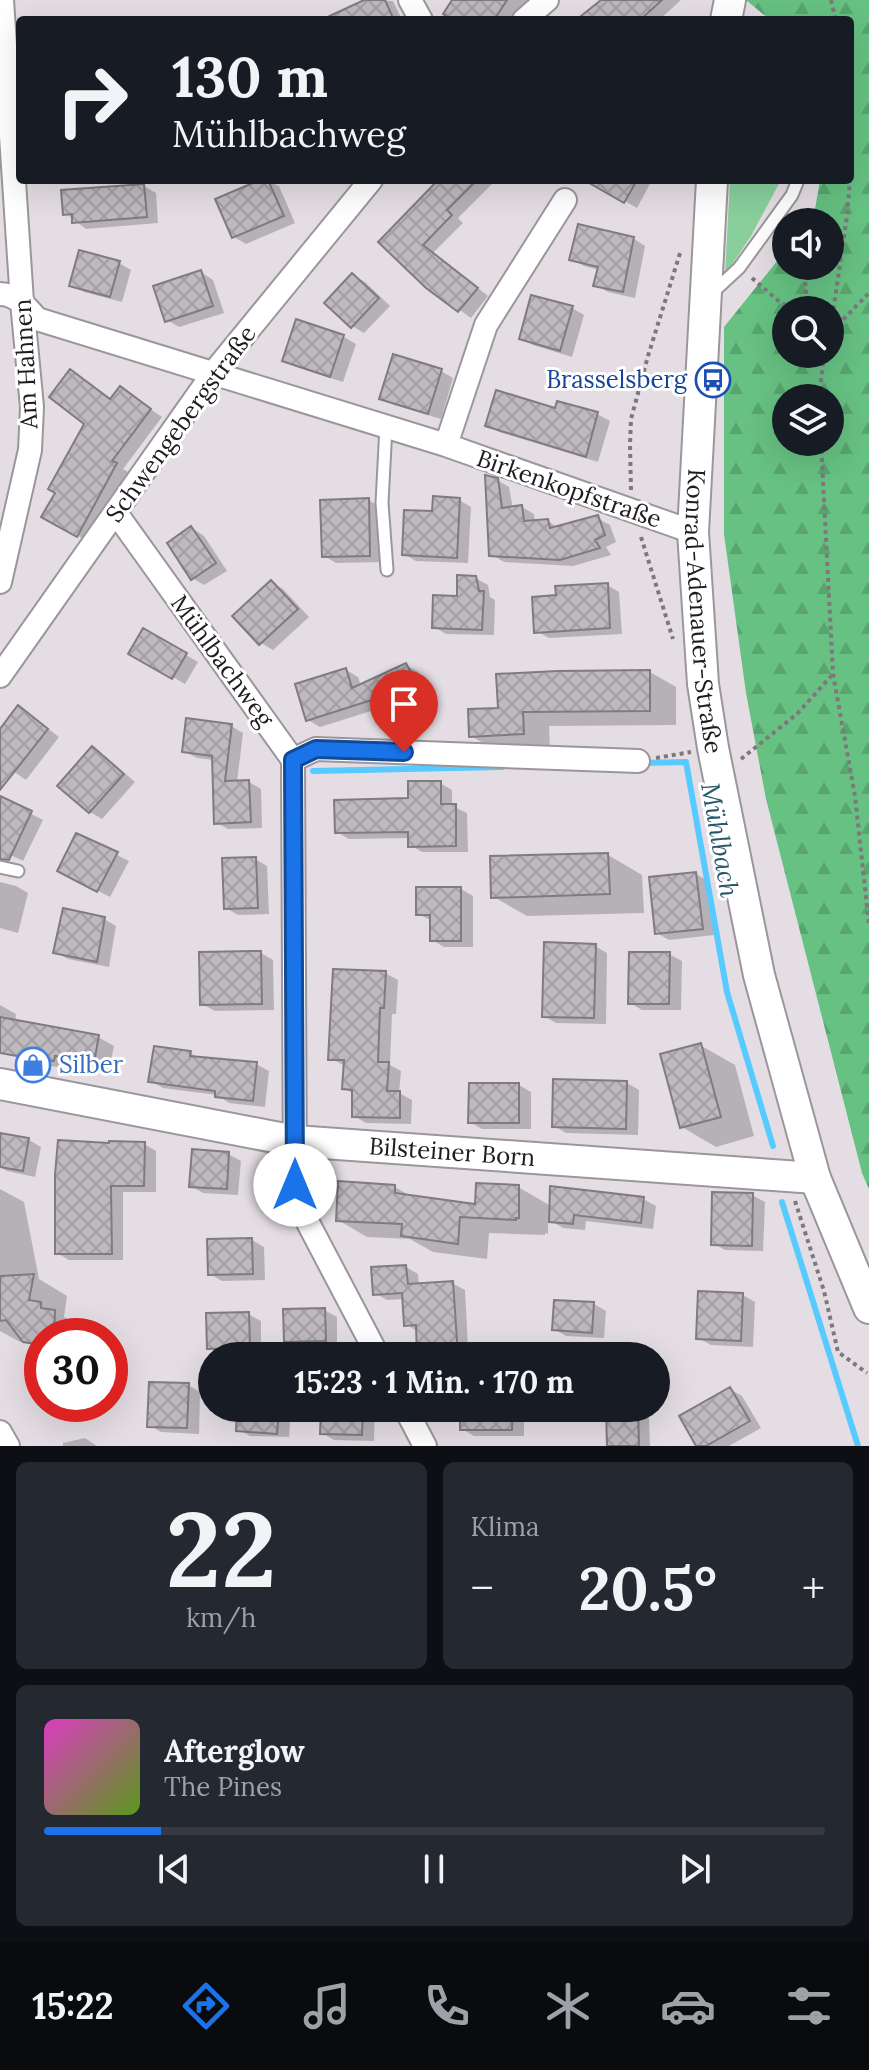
<!DOCTYPE html>
<html lang="de">
<head>
<meta charset="utf-8">
<style>
  body { margin:0; font-family:Lora,serif; background:#242831; color:#f1f3f6; height:100vh; display:flex; flex-direction:column; font-size:30px; white-space:nowrap }
  * { box-sizing:border-box; margin:0 }
  p { font-size:26px; color:#9ea1a6 }
  .icon { flex:none; width:44px; height:44px; fill:none; stroke:currentColor; stroke-width:2; stroke-linecap:round; stroke-linejoin:round }
  .map { position:relative; height:1446px; overflow:hidden }
  .details { display:flex; flex-direction:column; gap:16px; padding:16px; background:#0d0f14; flex:1 }
  .details>* { flex:none }
  .banner { position:absolute; left:16px; top:16px; width:838px; height:168px; border-radius:8px; box-shadow:0 8px 32px #0002; background:#171b24; color:#f1f3f6; overflow:hidden }
  .controls { position:absolute; left:772px; top:208px; display:grid; gap:16px }
  .controls a { display:grid; place-items:center; width:72px; height:72px; border-radius:50%; background:#171b24; box-shadow:0 8px 32px #0002; font-size:40px }
  .speed { position:absolute; left:24px; top:1318px; display:flex; gap:16px; font-size:40px; font-weight:700; text-align:center }
  .speed>* { display:grid; place-content:center; width:104px; height:104px; border-radius:50%; background:#171b24; box-shadow:0 8px 32px #0002; line-height:1 }
  .speed .limit { border:12px solid #d22; background:#fff; color:#111 }
  .pin { position:absolute; display:grid; place-items:center; width:68px; height:68px; color:#fff; margin:-82px -34px; border-radius:50% 50% 50% 0; rotate:-45deg; box-shadow:0 0 8px #0007 }
  .pin .icon { rotate:45deg }
  .me { position:absolute; width:88px; margin:-44px; rotate:0deg; stroke-linejoin:round; filter:drop-shadow(0 0 6px #0008) }
  .turn { display:flex; align-items:center; gap:28px; height:168px; padding:0 24px; font-size:36px }
  .turn .icon { width:104px; height:104px; stroke-width:2.5 }
  .turn b { display:block; font-size:56px; line-height:68px }
  .big { font-size:60px; font-weight:700; line-height:1.1 }
  .details .card { flex:1; display:flex; flex-direction:column; justify-content:center; gap:12px; min-width:0; padding:0 28px; border-radius:12px; background:#242831 }
  .details .dial { align-items:center; gap:0 }
  .dial b { font-size:104px; line-height:1 }
  .song { display:flex; align-items:center; gap:24px }
  .cover { width:96px; height:96px; border-radius:12px; background:linear-gradient(135deg,hsl(310 70% 55%),hsl(90 70% 35%)) }
  .played { height:8px; border-radius:4px; background:linear-gradient(90deg,#1a73e8 15%,#363941 15%) }
  .keys { display:flex; justify-content:space-around; direction:ltr }
  .heat { display:flex; justify-content:space-between; align-items:center; font-size:44px; direction:ltr }
  .details .tiles { flex:1; display:grid; gap:16px; grid-template-columns:1fr 1fr }
  .card:last-child { grid-column:span 2 }
  .trip { position:absolute; left:198px; top:1342px; width:472px; height:80px; border-radius:40px; background:#171b24; box-shadow:0 8px 32px #0002; font-weight:700; line-height:80px; text-align:center }
  .dock { display:flex; height:128px; justify-content:space-around; align-items:center; background:#090b0e; color:#9ea1a6 }
  .dock .icon { width:56px; height:56px }
  .dock .selected { color:#1a73e8 }
  .dock b { font-size:36px; color:#f1f3f6 }
  .map>svg:first-child { display:block }
</style>
</head>
<body>
<div class="map">
<svg width="869" height="1446" viewBox="0 0 869 1446">
  <defs>
    <pattern id="forest-firs" width="22" height="20" patternUnits="userSpaceOnUse" patternTransform="scale(2)"><rect width="22" height="20" fill="#66c182"/><path d="M5 1l3.5 6h-7zM16 11l3.5 6h-7z" fill="#58a570"/></pattern>
    <pattern id="building-cross-hatch" width="8" height="8" patternUnits="userSpaceOnUse" patternTransform="scale(2)"><rect width="8" height="8" fill="#beb9be"/><path d="M0 0l8 8M0 8l8-8" fill="none" stroke="#a39ea3"/></pattern>
  </defs>
  <rect width="100%" height="100%" fill="#e4dee4"/>
  <path fill="#88cf9c" d="M730,180H781L751,236L725,275Z"/>
  <path fill="url(#forest-firs)" fill-rule="evenodd" d="M746,0H869V1189L862,1173L766,799L746,693L724,534V327L786,250V266H830V222H808L814,215L820,180H850V20H770ZM786,310H830V354H786ZM786,398H830V442H786Z"/>
  <path fill="#0003" d="M368,0L393,1L402,20H354Z
    M455,0H542L529,20H456Z
    M611,0H681L659,20H579Z
    M265,180L279,186L295,223L246,244L234,237Z
    M441,180H496L458,218L463,223L433,253L488,296L471,318L427,286L380,242Z
    M588,180H652L637,208Z
    M144,186L156,193L158,223L86,229L65,213Z
    M633,238L645,246L635,298L608,292L596,285L599,270L584,266L572,259Z
    M119,263L131,270L122,302L84,292L72,285Z
    M201,272L213,280L224,313L179,327L167,320Z
    M352,275L365,282L390,306L364,333L352,326Z
    M572,308L584,315L572,357L533,345L521,338Z
    M297,322L344,337L356,344L343,382L296,367L284,360Z
    M441,371L453,378L441,419L394,405L382,398Z
    M71,372L112,401L132,396L162,417L123,469L128,472L89,542L44,517L57,493L87,423Z
    M558,403L597,414L610,421L598,462L499,432L487,425L556,411Z
    M497,480L509,487L513,509L522,507L534,514L535,522L548,521L558,528L597,518L610,525L616,542L606,547L611,555L573,566L504,562L491,554Z
    M368,500L381,507L382,562L336,563L324,556Z
    M459,500L471,507L468,563L416,561L404,554L434,513Z
    M192,528L204,536L227,571L204,585L192,578Z
    M475,578L488,585L490,597L495,600L494,635L446,634L434,627Z
    M271,582L283,589L309,617L273,650L261,643L235,616Z
    M607,585L619,592L622,634L549,638L536,631L558,597Z
    M144,631L198,662L185,684L131,653Z
    M406,665L418,672L431,698L399,713L387,706L320,727L308,720L346,670L358,677L361,686Z
    M650,672L676,687V725L549,726L550,748L497,751L471,736L500,709Z
    M30,715L59,737L26,780L0,762V732Z
    M231,726L243,733L237,782H249L261,789L262,828L228,829L216,822L214,760L197,758L184,751Z
    M93,749L105,756L135,782L102,819L90,812Z
    M440,783L452,790V806L467,813L468,852H422L410,845V838L349,839L337,832L410,800Z
    M0,798L43,820L23,861L0,850Z
    M77,835L129,861L110,897L71,877Z
    M608,855L642,875L644,913L527,916L492,896Z
    M255,859L267,866L269,914L238,915L226,908Z
    M696,874L708,881L714,935L669,940L657,933Z
    M0,882L16,886L28,893L18,933L0,928Z
    M461,889L473,896V947H444L432,940V921L418,914Z
    M104,919L116,926L109,967L68,959L55,952Z
    M595,946L607,953L606,1024L556,1023L544,1016Z
    M261,953L273,960L274,1010L215,1011L202,1004Z
    M669,954L682,961L681,1010H642L630,1003Z
    M385,973L398,980L396,1014H392L390,1065L401,1071L399,1093L412,1100L411,1124L366,1123L354,1116V1094L344,1088L345,1066L330,1058Z
    M0,1005L16,1014L15,1022L98,1037L114,1046L109,1070L71,1063L70,1069L32,1063L17,1054L0,1051Z
    M700,1045L735,1065L754,1136L716,1147L682,1127Z
    M190,1053L201,1059L256,1064L269,1071L265,1107L229,1103L217,1095L163,1088L151,1081Z
    M627,1083L639,1090L638,1135L566,1133L554,1126Z
    M519,1085L531,1092V1129H482L470,1122Z
    M1,1135L29,1140L41,1147L35,1177L7,1171L0,1167Z
    M144,1144L156,1151V1192H123V1260H69L57,1253L111,1145Z
    M228,1154L241,1161L238,1195L203,1193L191,1186Z
    M395,1187L412,1197L477,1206L518,1187L551,1206L643,1199L656,1206L653,1229L586,1221L585,1230L563,1228L548,1219V1234L545,1233V1235L489,1233L487,1259L433,1252L410,1239L367,1237L338,1220Z
    M0,1189L24,1202L39,1279L67,1296L64,1317L89,1332V1336H42V1351L26,1341L20,1342L0,1331Z
    M752,1195L765,1202L763,1251L725,1250L713,1243Z
    M252,1240L264,1247L265,1280L222,1281L210,1274Z
    M406,1267L418,1274L419,1285L452,1283L465,1290L468,1348L480,1356H419L418,1332L406,1324L405,1299L387,1300L375,1293Z
    M743,1295L755,1302L753,1347L711,1345L698,1338Z
    M594,1304L606,1311L604,1338L566,1336L554,1329Z
    M324,1310L337,1317V1347L298,1348L286,1341Z
    M248,1314L261,1321V1354L221,1355L209,1348Z
    M188,1385L200,1392L199,1434L161,1432L149,1425Z
    M730,1389L742,1396L761,1428L729,1446H699Z
    M239,1408H291L289,1437L250,1436L238,1429Z
    M323,1408H375L374,1441L334,1440L322,1433Z
    M462,1408H524V1436H474L462,1429Z
    M637,1410L649,1418L650,1446H610Z
    M85,1438L97,1446H63V1443Z"/>
  <g fill="none" stroke-linecap="round" stroke-linejoin="round">
    <path stroke="#57caff" stroke-width="6" d="M641,763L686,762L727,992L773,1146
      M313,771L502,767
      M782,1202L858,1446"/>
  </g>
  <path fill="url(#building-cross-hatch)" stroke="#7f7b80" stroke-width="2" d="M364,0H385L394,20H321Z
    M452,0H507L494,20H452L443,14Z
    M601,0H662L640,20H576Z
    M260,180H268L284,216L232,238L215,199Z
    M438,180H477L447,210L452,215L423,245L478,288L458,312L426,288L378,242Z
    M584,180H637L624,203Z
    M144,184L147,217L72,223V214L63,215L61,190Z
    M578,224L634,237L623,292L593,286L598,267L569,260Z
    M79,250L120,261L110,297L69,286Z
    M201,270L213,306L165,322L153,286Z
    M352,273L379,298L351,328L324,303Z
    M531,295L573,306L560,351L519,339Z
    M296,319L344,335L330,377L282,361Z
    M393,354L442,369L428,414L379,399Z
    M70,369L110,399L120,386L151,409L112,461L117,463L77,537L41,517L55,493L48,489L84,424L49,397Z
    M496,390L555,408L557,401L598,412L586,457L485,426Z
    M485,475L498,478L502,508L522,505L524,521L548,519L550,528L598,515L605,535L595,540L600,548L560,560L489,556Z
    M433,496L460,498L457,558L402,555L404,510L432,511Z
    M369,498L370,556L322,557L320,500Z
    M191,526L216,563L191,580L167,543Z
    M457,575L476,576L479,591H484L482,630L432,628L433,595L457,596Z
    M271,580L298,609L259,645L232,616Z
    M608,583L610,628L534,633L532,597L556,595L555,586Z
    M143,628L187,653L172,679L128,654Z
    M406,663L420,691L386,707L381,697L306,721L295,684L346,668L352,688Z
    M650,670V711L523,712L524,734L469,737L468,709L498,708L496,674L558,671Z
    M18,705L48,729L0,790V729Z
    M186,718L232,724L225,781L249,780L251,822L214,824L212,756L182,752Z
    M92,746L124,774L89,813L57,786Z
    M408,781H441V804H456V846L408,847V832L335,833L334,800L408,798Z
    M0,796L32,811L9,860L0,859Z
    M76,833L118,852L97,892L57,871Z
    M608,853L610,894L491,898L490,856Z
    M256,857L258,908L224,909L222,858Z
    M696,872L703,929L655,934L649,877Z
    M416,887H461V941H430V915H416Z
    M63,908L105,917L97,962L53,953Z
    M544,942L596,944L594,1018L542,1017Z
    M261,951L262,1004L200,1005L199,952Z
    M629,952H670L669,1004H628Z
    M333,969L386,971L384,1008H380L378,1062H389L387,1091H400V1118L352,1117V1090L342,1089L344,1060H328Z
    M0,1017L99,1035L94,1063L55,1056L54,1061H45L0,1053Z
    M701,1043L721,1117L680,1128L660,1054Z
    M154,1046L191,1051L190,1056L257,1062L253,1101L215,1097V1091L148,1082Z
    M553,1079L627,1081L626,1129L552,1127Z
    M469,1083H519V1123H468Z
    M0,1133L29,1138L23,1171L0,1167Z
    M58,1140L109,1143V1141L145,1142L144,1186H111L112,1254H55V1175Z
    M192,1149L229,1152L227,1189L189,1187Z
    M338,1181L395,1185V1193L475,1204L476,1183L519,1185V1218H516V1220L460,1217L458,1244L401,1236L402,1224L336,1221Z
    M550,1186L644,1197L641,1223L574,1215L573,1224L549,1222Z
    M712,1192L753,1193L752,1246L711,1245Z
    M252,1238L253,1274L208,1275L207,1239Z
    M406,1265L408,1284L453,1281L458,1356H417L416,1325L404,1326L402,1293L373,1295L371,1267Z
    M34,1274L29,1300L41,1302V1308L55,1310L54,1336H42V1345L23,1342L6,1320L0,1321V1276Z
    M698,1291L743,1293L741,1341L696,1339Z
    M554,1300L594,1302L592,1333L552,1330Z
    M325,1308L326,1341L284,1342L283,1309Z
    M249,1312L250,1348L207,1349L206,1313Z
    M149,1382L189,1383L187,1428L147,1427Z
    M730,1387L750,1421L706,1446H696L679,1416Z
    M237,1408H279L277,1434L236,1431Z
    M321,1408H363L362,1435L320,1434Z
    M460,1408H513L512,1430H460Z
    M638,1408L639,1446H607L606,1410Z"/>
  <g fill="none" stroke-linecap="round" stroke-linejoin="round">
    <g stroke="#9b969c" stroke-width="15">
      <path id="lane" d="M711,294L739,268L792,195L798,180
        M386,426L382,503L387,570
        M0,867L18,871"/>
    </g>
    <g stroke="#9b969c" stroke-width="26">
      <path id="street" d="M410,0L421,20
        M524,20L547,0
        M0,294C16,294 27,307 37,319L446,445L693,532
        M446,445L486,325L565,200
        M116,513L293,760
        M0,582L30,450L32,407L22,302L2,0
        M0,676L214,372L371,180
        M293,760L295,1185L306,1219L378,1356
        M293,760L316,749L638,761
        M405,1408L425,1446
        M0,1432L8,1446"/>
    </g>
    <g stroke="#9b969c" stroke-width="34">
      <g id="secondary">
        <path d="M726,20L730,0"/>
        <path id="s1" d="M712,180L693,532L703,684L713,748L759,975L815,1178L869,1308"/>
        <path id="s2" d="M0,1084L295,1141L815,1178"/>
      </g>
    </g>
    <path stroke="#7c787c" stroke-width="4" stroke-dasharray="4 4" stroke-linecap="butt" d="M831,0L836,20
      M804,266L807,307
      M752,278L782,304L808,309
      M832,331L869,293
      M830,333L847,216L850,180
      M819,398L824,354
      M821,442L833,674L855,796L869,925
      M631,490L630,445L631,419L648,356L681,250
      M641,537L673,639
      M656,758L691,752
      M741,759L797,714L833,674
      M795,1201L824,1291L838,1352L867,1373"/>
    <use href="#lane" stroke="#fff" stroke-width="11"/>
    <use href="#street" stroke="#fff" stroke-width="22"/>
    <use href="#secondary" stroke="#fff" stroke-width="30"/>
  </g>
  <g fill="none" stroke-linecap="round" stroke-linejoin="round">
    <g stroke="#114b97" stroke-width="20">
      <path id="route" d="M295,1185L293,760L316,749L404,752"/>
    </g>
    <use href="#route" stroke="#1a73e8" stroke-width="14"/>
  </g>
  <defs>
    <g id="bus-ring" transform="scale(1.8)"><circle r="9.5" fill="#fff" stroke="#1a4fb4" stroke-width="1.5"/><path d="M-5-6H5V4H4V6H2V4H-2V6H-4V4H-5ZM-3.5-4V0h7V-4ZM-3.5 1.2v1.5H-2V1.2ZM2 1.2v1.5H3.5V1.2Z" fill="#1a4fb4"/></g>
    <g id="shop-ring" transform="scale(1.8)"><circle r="9.5" fill="#fff" stroke="#3f7fe0" stroke-width="1.5"/><path d="M-5-2.5h2.3a2.7 3.5 0 0 1 5.4 0H5L5.5 6h-11ZM-1.5-2.5h3a1.5 2.3 0 0 0-3 0Z" fill="#3f7fe0"/></g>
  </defs>
  <g fill-rule="evenodd">
    <use href="#bus-ring" x="713" y="380"/>
    <use href="#shop-ring" x="33" y="1065"/>
  </g>
  <g text-anchor="middle" stroke-width="6" stroke-linejoin="round" paint-order="stroke">
    <g font-size="24" fill="#1e1c1e" stroke="#fff">
      <text transform="translate(26 364) rotate(-93)" y="8">Am Hahnen</text>
      <text transform="translate(181 424) rotate(-54)" y="8">Schwengebergstraße</text>
      <text transform="translate(569 489) rotate(19)" y="8">Birkenkopfstraße</text>
      <text dy="8" stroke="none"><textPath href="#s1" startOffset="432">Konrad-Adenauer-Straße</textPath></text>
      <text transform="translate(222 661) rotate(54)" y="8">Mühlbachweg</text>
      <text dy="8" stroke="none"><textPath href="#s2" startOffset="458">Bilsteiner Born</textPath></text>
    </g>
    <g font-size="24" fill="#164399" stroke="#fff" text-anchor="end">
      <text x="687" y="388">Brasselsberg</text>
    </g>
    <g font-size="24" fill="#366cbe" stroke="#fff" text-anchor="start">
      <text x="59" y="1073">Silber</text>
    </g>
    <g font-size="26" font-style="italic" fill="#2a596f" stroke="#fff">
      <text transform="translate(720 840) rotate(80)" y="9">Mühlbach</text>
    </g>
  </g>
</svg>
<div class="controls">
<a><svg class="icon" aria-label="sound" viewBox="0 0 24 24"><path d="M4 9h4l5-4v14l-5-4H4zM17 9q2 3 0 6"/></svg></a>
<a><svg class="icon" aria-label="search" viewBox="0 0 24 24"><circle cx="10" cy="10" r="6"/><path d="M15 15l6 6"/></svg></a>
<a><svg class="icon" aria-label="layers" viewBox="0 0 24 24"><path d="M12 4l9 5-9 5-9-5zM3 14l9 5 9-5"/></svg></a>
</div>
<div class="speed"><div class="limit">30</div></div>
<div class="pin" style="left:404px;top:752px;background:#d93025"><svg class="icon" aria-label="arrive" viewBox="0 0 24 24"><path d="M6 21V4h12l-3 4 3 4H6"/></svg></div>
<svg class="me" style="left:295px;top:1185px" viewBox="-20 -20 40 40"><circle r="19" fill="#fff"/><path d="M0-13L10 11 0 6-10 11z" fill="#1a73e8"/></svg>
<div class="trip">15:23 · 1 Min. · 170 m</div>
<div class="banner">
<div class="turn"><svg class="icon" aria-label="right" viewBox="0 0 24 24"><path d="M7 20v-9h11M14 6l5 5-5 5"/></svg><div><b>130 m</b>Mühlbachweg</div></div>
</div>
</div>
<section class="details">
<div class="tiles">
<div class="card dial"><b>22</b><p>km/h</p></div>
<div class="card"><p>Klima</p>
<div class="heat"><a>−</a><b class="big">20.5°</b><a>+</a></div>
</div>
<div class="card">
<div class="song"><i class="cover"></i><div><b>Afterglow</b><p>The Pines</p></div></div>
<div class="played"></div>
<div class="keys"><svg class="icon" aria-label="previous" viewBox="0 0 24 24"><path d="M18 5L8 12l10 7zM5 5v14"/></svg><svg class="icon" aria-label="pause" viewBox="0 0 24 24"><path d="M8 5v14M16 5v14"/></svg><svg class="icon" aria-label="next" viewBox="0 0 24 24"><path d="M6 5l10 7-10 7zM19 5v14"/></svg></div>
</div>
</div>
</section>
<nav class="dock">
<b>15:22</b>
<svg class="icon selected" aria-label="directions" viewBox="0 0 24 24"><path d="M12 3l9 9-9 9-9-9zM9 14v-3h6M13 9l2 2-2 2"/></svg>
<svg class="icon" aria-label="music" viewBox="0 0 24 24"><path d="M9 18V5l10-2v13"/><circle cx="6" cy="18" r="3"/><circle cx="16" cy="16" r="3"/></svg>
<svg class="icon" aria-label="phone" viewBox="0 0 24 24"><path d="M5 4h4l2 5-3 2q2 4 5 5l2-3 5 2v4C11 20 4 13 5 4z"/></svg>
<svg class="icon" aria-label="climate" viewBox="0 0 24 24"><path d="M12 3v18M4 7l16 10M4 17L20 7"/></svg>
<svg class="icon" aria-label="car" viewBox="0 0 24 24"><path d="M5 17H2v-5l4-1 3-4h7l3 4 3 1v5h-3M9 17h6M6 11h13"/><circle cx="7" cy="17" r="2"/><circle cx="17" cy="17" r="2"/></svg>
<svg class="icon" aria-label="filters" viewBox="0 0 24 24"><path d="M4 7h16M4 17h16"/><circle cx="9" cy="7" r="2"/><circle cx="15" cy="17" r="2"/></svg>
</nav>
</body>
</html>
